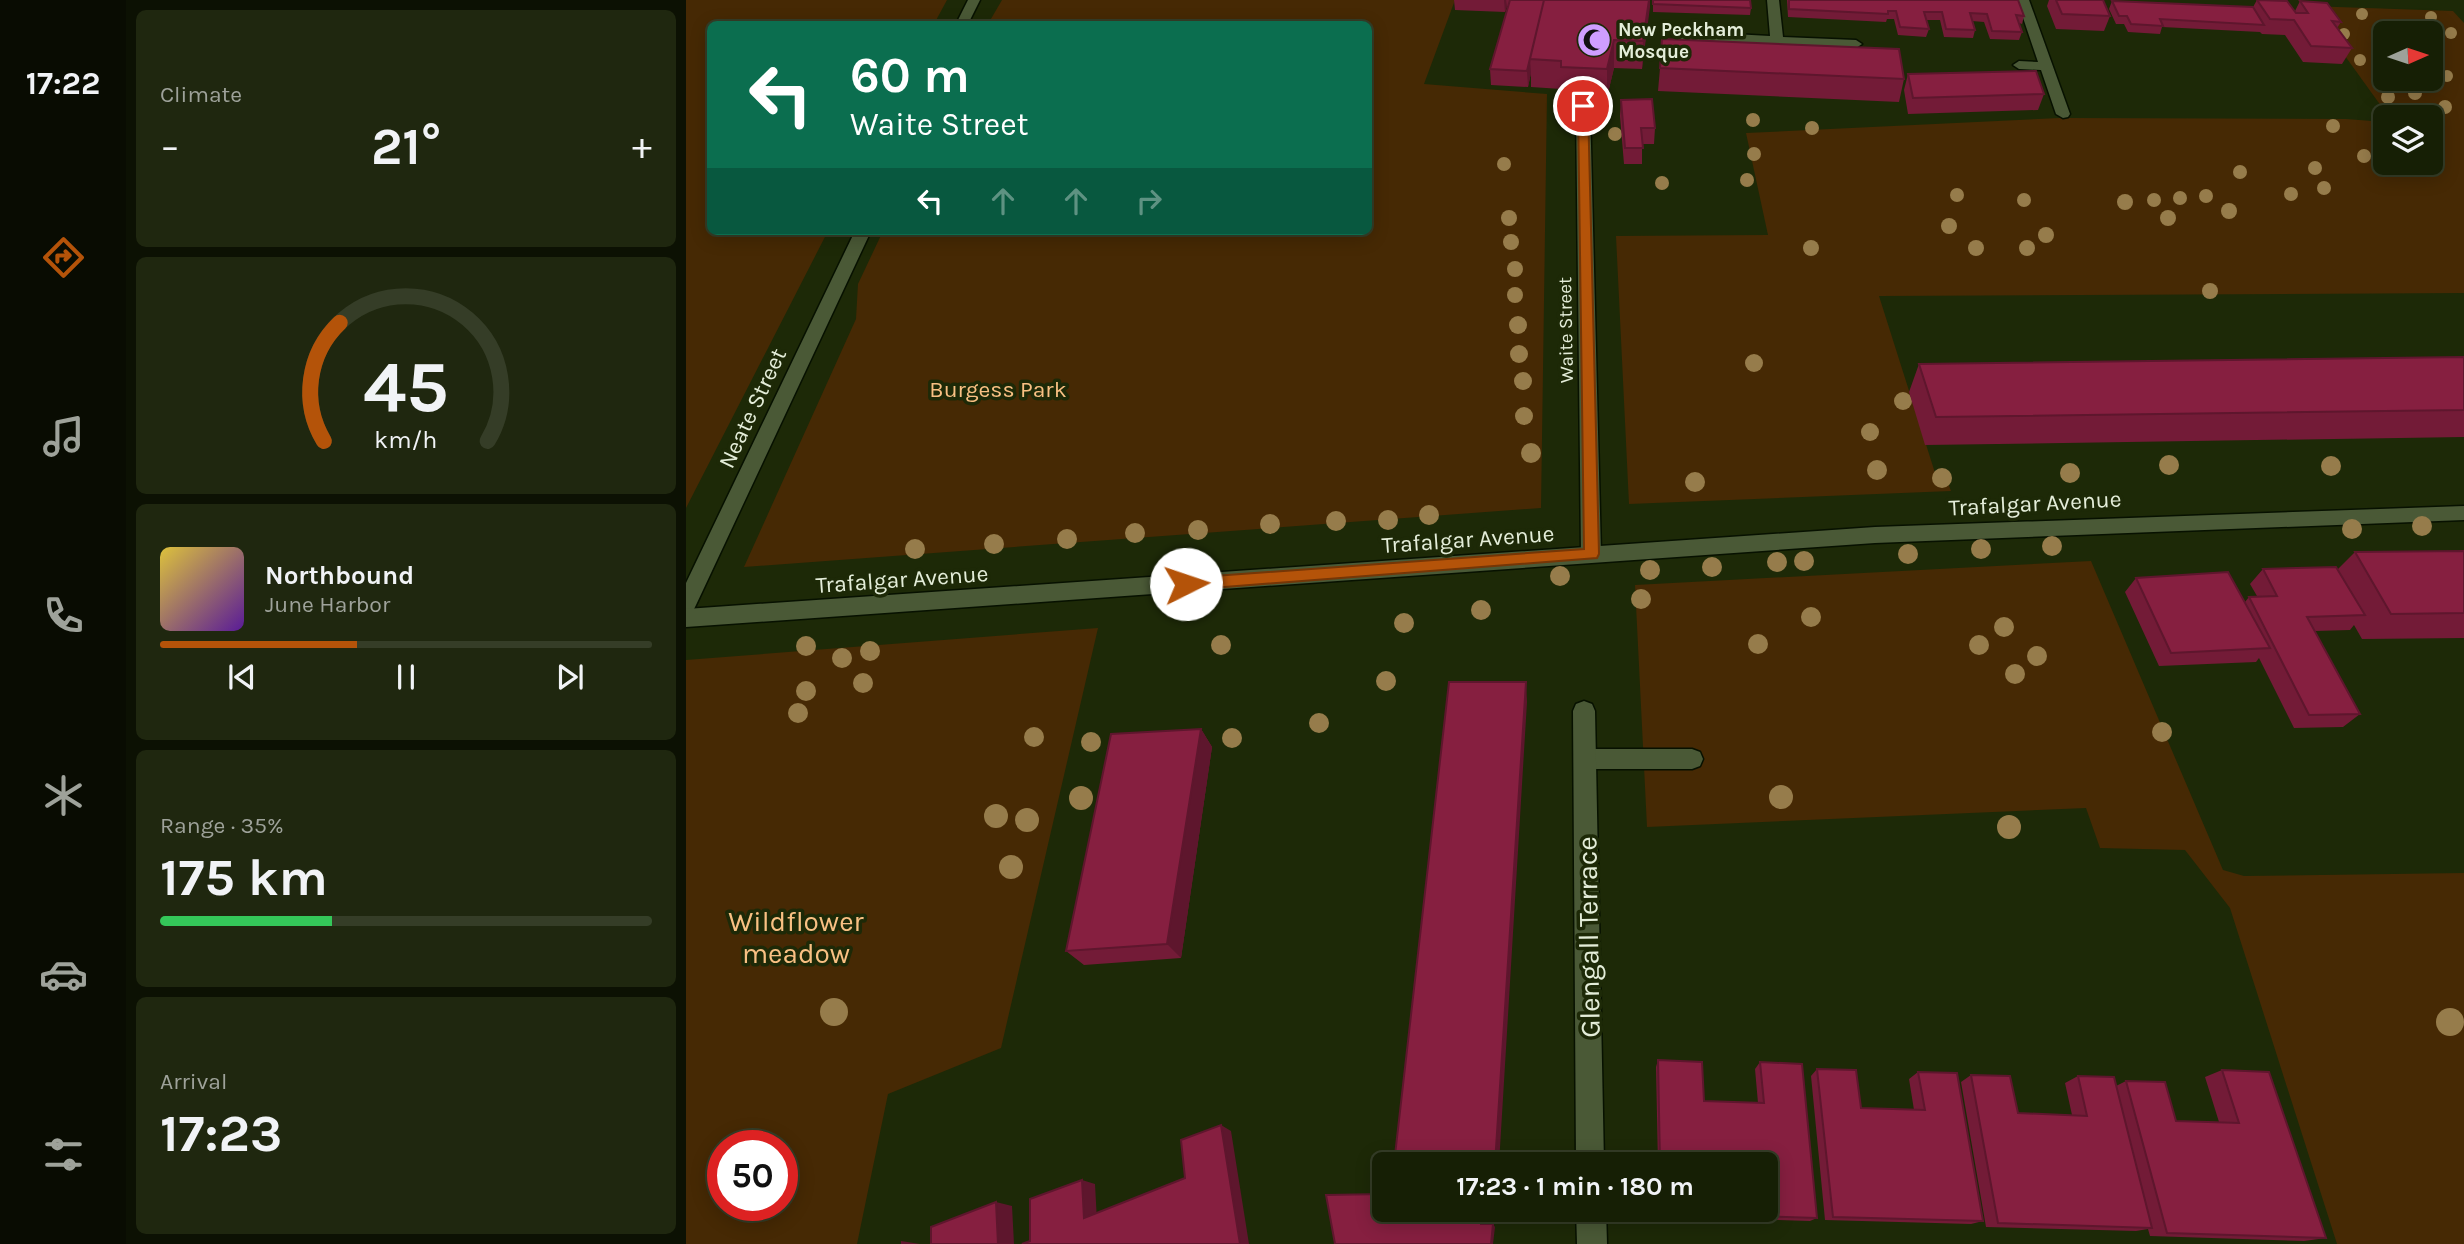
<!DOCTYPE html>
<html lang="en">
<head>
<meta charset="utf-8">
<style>
  body { margin:0; font-family:Karla,sans-serif; background:#1f270f; color:#f1f3f6; height:100vh; display:flex; flex-direction:column; font-size:26px; white-space:nowrap }
  * { box-sizing:border-box; margin:0 }
  p { font-size:23px; color:#9ea29a }
  .icon { flex:none; width:38px; height:38px; fill:none; stroke:currentColor; stroke-width:2; stroke-linecap:round; stroke-linejoin:round }
  .map { position:relative; flex:1; overflow:hidden }
  .side { display:flex; flex-direction:column; gap:10px; padding:10px; background:#0c1103; width:560px }
  .side>* { flex:none }
  .hud { position:absolute; left:21px; top:21px; width:665px; height:214px; border-radius:10px; box-shadow:0 4px 18px #0003,0 0 0 2px #353d27; background:#0b6e4f; color:#fff; overflow:hidden }
  .needle { width:46px; rotate:87deg }
  .tools { position:absolute; left:1687px; top:21px; display:grid; gap:14px }
  .tools a { display:grid; place-items:center; width:70px; height:70px; border-radius:10px; background:#161f05; box-shadow:0 4px 18px #0003,0 0 0 2px #353d27; font-size:35px }
  .speed { position:absolute; left:21px; top:1130px; display:flex; gap:14px; font-size:35px; font-weight:700; text-align:center }
  .speed>* { display:grid; place-content:center; width:91px; height:91px; border-radius:50%; background:#161f05; box-shadow:0 4px 18px #0003,0 0 0 2px #353d27; line-height:1 }
  .speed .limit { border:10px solid #d22; background:#fff; color:#111 }
  .pin { position:absolute; display:grid; place-items:center; width:60px; height:60px; color:#fff; margin:-30px; border:4px solid #fff; border-radius:50%; box-shadow:0 2px 7px #0007 }
  .me { position:absolute; width:77px; margin:-38px; rotate:86deg; stroke-linejoin:round; filter:drop-shadow(0 0 5px #0008) }
  .turn { display:flex; align-items:center; gap:24px; height:147px; padding:0 28px; font-size:32px }
  .turn .icon { width:91px; height:91px; stroke-width:2.5 }
  .turn b { display:block; font-size:49px; line-height:60px }
  .lanes { display:flex; align-items:center; height:66px; padding:0 28px; background:#0003; justify-content:center; gap:35px; direction:ltr }
  .lanes .off { opacity:.35 }
  .big { font-size:52px; font-weight:700; line-height:1.1 }
  .side .widget { flex:1; display:flex; flex-direction:column; justify-content:center; gap:10px; min-width:0; padding:0 24px; border-radius:10px; background:#1f270f }
  .side .dial { align-items:center; gap:0 }
  .dial svg { height:182px; overflow:visible; fill:none; stroke:#353d27; stroke-width:7; stroke-linecap:round; text-anchor:middle }
  .dial text { fill:#f1f3f6; stroke:none }
  .song { display:flex; align-items:center; gap:21px }
  .cover { width:84px; height:84px; border-radius:10px; background:linear-gradient(135deg,hsl(50 70% 55%),hsl(270 70% 35%)) }
  .played { height:7px; border-radius:4px; background:linear-gradient(90deg,#b45309 40%,#353d27 40%) }
  .keys { display:flex; justify-content:space-around; direction:ltr }
  .heat { display:flex; justify-content:space-between; align-items:center; font-size:38px; direction:ltr }
  .charge { height:10px; border-radius:5px; background:linear-gradient(90deg,#34c759 35%,#353d27 0) }
  .trip { position:absolute; left:686px; top:1152px; width:406px; height:70px; border-radius:10px; background:#161f05; box-shadow:0 4px 18px #0003,0 0 0 2px #353d27; font-weight:700; line-height:70px; text-align:center }
  main { display:flex; flex:1; min-height:0 }
  .dock { display:flex; flex-direction:column; width:126px; justify-content:space-around; align-items:center; background:#090c02; color:#9ea29a }
  .dock .icon { width:49px; height:49px }
  .dock .on { color:#b45309 }
  .dock b { font-size:32px; color:#f1f3f6 }
  .map>svg:first-child { display:block }
</style>
</head>
<body>
<main>
<nav class="dock">
<b>17:22</b>
<svg class="icon on" aria-label="directions" viewBox="0 0 24 24"><path d="M12 3l9 9-9 9-9-9zM9 14v-3h6M13 9l2 2-2 2"/></svg>
<svg class="icon" aria-label="music" viewBox="0 0 24 24"><path d="M9 18V5l10-2v13"/><circle cx="6" cy="18" r="3"/><circle cx="16" cy="16" r="3"/></svg>
<svg class="icon" aria-label="phone" viewBox="0 0 24 24"><path d="M5 4h4l2 5-3 2q2 4 5 5l2-3 5 2v4C11 20 4 13 5 4z"/></svg>
<svg class="icon" aria-label="climate" viewBox="0 0 24 24"><path d="M12 3v18M4 7l16 10M4 17L20 7"/></svg>
<svg class="icon" aria-label="car" viewBox="0 0 24 24"><path d="M5 17H2v-5l4-1 3-4h7l3 4 3 1v5h-3M9 17h6M6 11h13"/><circle cx="7" cy="17" r="2"/><circle cx="17" cy="17" r="2"/></svg>
<svg class="icon" aria-label="filters" viewBox="0 0 24 24"><path d="M4 7h16M4 17h16"/><circle cx="9" cy="7" r="2"/><circle cx="15" cy="17" r="2"/></svg>
</nav>
<section class="side">
<div class="widget"><p>Climate</p>
<div class="heat"><a>−</a><b class="big">21°</b><a>+</a></div>
</div>
<div class="widget dial"><svg viewBox="0 0 100 80">
<path d="M14 69A42 42 0 1 1 86 69"/>
<path d="M14 69A42 42 0 0 1 21 17" stroke="#b45309"/>
<text x="50" y="56" font-size="32" font-weight="700">45</text>
<text x="50" y="72" font-size="11">km/h</text>
</svg></div>
<div class="widget">
<div class="song"><i class="cover"></i><div><b>Northbound</b><p>June Harbor</p></div></div>
<div class="played"></div>
<div class="keys"><svg class="icon" aria-label="previous" viewBox="0 0 24 24"><path d="M18 5L8 12l10 7zM5 5v14"/></svg><svg class="icon" aria-label="pause" viewBox="0 0 24 24"><path d="M8 5v14M16 5v14"/></svg><svg class="icon" aria-label="next" viewBox="0 0 24 24"><path d="M6 5l10 7-10 7zM19 5v14"/></svg></div>
</div>
<div class="widget"><p>Range · 35%</p><b class="big">175 km</b><div class="charge"></div></div>
<div class="widget"><p>Arrival</p><b class="big">17:23</b></div>
</section>
<div class="map">
<svg width="1778" height="1244" viewBox="0 0 1778 1244">
  <rect width="100%" height="100%" fill="#1d2907"/>
  <path fill="#462904" fill-rule="evenodd" d="M0,0H261L248,24H24V231H142L0,508Z
    M316,0H769L738,84L861,94L855,508L58,567L170,319L172,284L197,231H682V24H302Z
    M1623,6L1767,11L1778,23V293L1193,296L1250,476L1261,480L1265,491L943,504L930,236L1082,235L1060,133L1374,118L1660,119L1699,122V163H1745V117H1703ZM1699,33H1745V79H1699Z
    M1405,561L1537,870L1558,876L1778,873V1244H1651L1544,908L1499,850L1414,848L1400,808L961,827L949,585Z
    M412,628L315,1048L202,1094L171,1244H0V660ZM37,1146H96V1206H37Z"/>
  <g fill="none" stroke-linecap="round" stroke-linejoin="round">
    <g stroke="#071100" stroke-width="3">
      <path id="lane" d="M1331,0H1343L1384,114L1382,117L1377,118L1370,114L1355,70L1333,69L1327,65L1333,61L1352,62Z
        M899,749H1006L1014,752L1017,759L1014,766L1006,769H899L891,766L888,759L891,752Z"/>
    </g>
    <g stroke="#071100" stroke-width="3">
      <path id="street" d="M282,0H294L282,24H270Z
        M1081,0H1093L1097,37L1170,40L1176,44L1170,48L992,39L986,35L992,31L1084,36Z
        M897,101L904,105L915,554L912,560L905,562L898,560L895,554L890,105Z
        M169,231H185L10,605L7,611L0,613V583Z
        M898,701L906,704L909,711L918,1164H890L887,711L890,704Z
        M890,1209H920L921,1244H891Z"/>
    </g>
    <g stroke="#071100" stroke-width="3">
      <path id="secondary" d="M1778,506V520L1189,543L0,627V609L1189,527Z"/>
    </g>
    <use href="#lane" fill="#4a5936" fill-rule="evenodd"/>
    <use href="#street" fill="#4a5936" fill-rule="evenodd"/>
    <use href="#secondary" fill="#4a5936" fill-rule="evenodd"/>
  </g>
  <g fill="#967c4b">
    <circle cx="1676" cy="14" r="6"/>
    <circle cx="1745" cy="17" r="6"/>
    <circle cx="1765" cy="33" r="6"/>
    <circle cx="1658" cy="34" r="6"/>
    <circle cx="1674" cy="60" r="6"/>
    <circle cx="1761" cy="76" r="6"/>
    <circle cx="1729" cy="93" r="7"/>
    <circle cx="1702" cy="97" r="7"/>
    <circle cx="1759" cy="107" r="7"/>
    <circle cx="1067" cy="120" r="7"/>
    <circle cx="1647" cy="126" r="7"/>
    <circle cx="1126" cy="128" r="7"/>
    <circle cx="929" cy="134" r="7"/>
    <circle cx="1068" cy="154" r="7"/>
    <circle cx="1678" cy="156" r="7"/>
    <circle cx="818" cy="164" r="7"/>
    <circle cx="1629" cy="168" r="7"/>
    <circle cx="1554" cy="172" r="7"/>
    <circle cx="1061" cy="180" r="7"/>
    <circle cx="976" cy="183" r="7"/>
    <circle cx="1638" cy="188" r="7"/>
    <circle cx="1605" cy="194" r="7"/>
    <circle cx="1271" cy="195" r="7"/>
    <circle cx="1520" cy="196" r="7"/>
    <circle cx="1494" cy="198" r="7"/>
    <circle cx="1338" cy="200" r="7"/>
    <circle cx="1468" cy="200" r="7"/>
    <circle cx="1439" cy="202" r="8"/>
    <circle cx="1543" cy="211" r="8"/>
    <circle cx="823" cy="218" r="8"/>
    <circle cx="1482" cy="218" r="8"/>
    <circle cx="1263" cy="226" r="8"/>
    <circle cx="1360" cy="235" r="8"/>
    <circle cx="825" cy="242" r="8"/>
    <circle cx="1125" cy="248" r="8"/>
    <circle cx="1290" cy="248" r="8"/>
    <circle cx="1341" cy="248" r="8"/>
    <circle cx="829" cy="269" r="8"/>
    <circle cx="1524" cy="291" r="8"/>
    <circle cx="829" cy="295" r="8"/>
    <circle cx="832" cy="325" r="9"/>
    <circle cx="833" cy="354" r="9"/>
    <circle cx="1068" cy="363" r="9"/>
    <circle cx="837" cy="381" r="9"/>
    <circle cx="1217" cy="401" r="9"/>
    <circle cx="838" cy="416" r="9"/>
    <circle cx="1184" cy="432" r="9"/>
    <circle cx="845" cy="453" r="10"/>
    <circle cx="1483" cy="465" r="10"/>
    <circle cx="1645" cy="466" r="10"/>
    <circle cx="1191" cy="470" r="10"/>
    <circle cx="1384" cy="473" r="10"/>
    <circle cx="1256" cy="478" r="10"/>
    <circle cx="1009" cy="482" r="10"/>
    <circle cx="743" cy="515" r="10"/>
    <circle cx="702" cy="520" r="10"/>
    <circle cx="650" cy="521" r="10"/>
    <circle cx="584" cy="524" r="10"/>
    <circle cx="1736" cy="526" r="10"/>
    <circle cx="1666" cy="529" r="10"/>
    <circle cx="512" cy="530" r="10"/>
    <circle cx="449" cy="533" r="10"/>
    <circle cx="381" cy="539" r="10"/>
    <circle cx="308" cy="544" r="10"/>
    <circle cx="1366" cy="546" r="10"/>
    <circle cx="229" cy="549" r="10"/>
    <circle cx="1295" cy="549" r="10"/>
    <circle cx="1222" cy="554" r="10"/>
    <circle cx="1118" cy="561" r="10"/>
    <circle cx="1091" cy="562" r="10"/>
    <circle cx="1026" cy="567" r="10"/>
    <circle cx="964" cy="570" r="10"/>
    <circle cx="874" cy="576" r="10"/>
    <circle cx="955" cy="599" r="10"/>
    <circle cx="795" cy="610" r="10"/>
    <circle cx="1125" cy="617" r="10"/>
    <circle cx="718" cy="623" r="10"/>
    <circle cx="1318" cy="627" r="10"/>
    <circle cx="1072" cy="644" r="10"/>
    <circle cx="535" cy="645" r="10"/>
    <circle cx="1293" cy="645" r="10"/>
    <circle cx="120" cy="646" r="10"/>
    <circle cx="184" cy="651" r="10"/>
    <circle cx="1351" cy="656" r="10"/>
    <circle cx="156" cy="658" r="10"/>
    <circle cx="1329" cy="674" r="10"/>
    <circle cx="700" cy="681" r="10"/>
    <circle cx="177" cy="683" r="10"/>
    <circle cx="120" cy="691" r="10"/>
    <circle cx="112" cy="713" r="10"/>
    <circle cx="633" cy="723" r="10"/>
    <circle cx="1476" cy="732" r="10"/>
    <circle cx="348" cy="737" r="10"/>
    <circle cx="546" cy="738" r="10"/>
    <circle cx="405" cy="742" r="10"/>
    <circle cx="1095" cy="797" r="12"/>
    <circle cx="395" cy="798" r="12"/>
    <circle cx="310" cy="816" r="12"/>
    <circle cx="341" cy="820" r="12"/>
    <circle cx="1323" cy="827" r="12"/>
    <circle cx="325" cy="867" r="12"/>
    <circle cx="148" cy="1012" r="14"/>
    <circle cx="1764" cy="1022" r="14"/>
  </g>
  <path fill="#731b37" d="M768,0H964L956,69L928,68L921,97L875,95V89L845,87V73L842,87L805,85L804,69L822,6H821L819,12L769,10Z
    M967,0L1065,8L1064,15L967,12Z
    M1101,0H1332L1338,16L1336,24L1333,23L1336,32L1333,40L1304,39L1298,22L1286,21L1289,30L1287,38L1258,37L1254,20H1240L1243,29L1240,37L1212,35L1208,19H1201L1200,22L1102,17Z
    M1363,0H1417L1424,16L1418,31L1370,29L1361,6Z
    M1571,0L1609,11L1614,1L1655,22L1651,28L1666,48L1656,64L1617,62L1599,35L1576,34L1574,32L1476,27L1474,34L1442,32L1438,24H1430L1423,9L1426,1L1567,7Z
    M974,68L1218,79L1213,102L972,91Z
    M1222,74L1358,94L1352,110L1222,114L1218,90Z
    M935,100L969,128L968,144H956V164H938L934,116Z
    M1778,357V437L1239,445L1223,392L1233,364Z
    M1778,551V638L1676,639L1668,625L1664,630L1629,631L1674,714L1657,727L1608,728L1573,658L1570,662L1473,666L1439,592L1450,578L1559,602L1563,597L1571,596L1564,584L1577,569H1652L1669,552Z
    M515,729L526,747L495,958L398,965L380,951Z
    M972,1060L1018,1101L1072,1103L1069,1069L1074,1062L1131,1218L1124,1221L973,1216V1209H1080V1164H972L970,1067Z
    M1131,1069L1175,1108L1228,1110L1223,1079L1232,1072L1297,1221L1285,1224L1139,1220L1125,1076Z
    M1536,1070L1640,1238L1618,1241L1464,1236L1462,1229L1450,1231L1300,1227L1275,1082L1285,1075L1332,1113L1386,1115L1379,1083L1392,1076L1430,1086L1440,1081L1490,1121L1533,1122L1519,1077Z"/>
  <path fill="#5e162d" d="M818,0H820L821,6L819,12Z
    M963,0H964V7L956,69L957,41Z
    M928,40V68L921,97V69Z
    M844,59L845,73L842,87L841,71Z
    M840,682L841,702L813,1164H809Z
    M515,729L526,747L495,958L481,944Z
    M535,1125L545,1131L563,1244H554Z
    M396,1180L409,1184L411,1221L398,1218Z
    M310,1202L326,1206L328,1244H312Z
    M795,1209H798L797,1227L795,1224Z
    M807,1224L809,1227L807,1244H805Z
    M215,1241L234,1244H215Z"/>
  <path fill="#861f40" stroke="#5e162d" stroke-width="2" d="M824,0H858L841,71L804,69Z
    M858,0H963L957,41L928,40L921,69L875,67V61L844,59Z
    M967,0H1064L1065,8L967,4Z
    M1103,0H1332L1338,16L1330,15L1336,32L1306,31L1301,14L1284,13L1289,30L1260,29L1256,12H1238L1243,29L1214,27L1210,11H1202V14L1103,9Z
    M1370,0H1417L1424,16L1376,14Z
    M1571,0L1601,1L1610,13H1622L1614,1L1641,3L1655,22L1646,21L1666,48L1625,46L1608,20L1584,19Z
    M1426,1L1567,7L1578,25L1474,19L1477,26L1445,24L1441,16H1433Z
    M976,39L1213,49L1218,79L974,68Z
    M1350,71L1358,94L1227,98L1222,74Z
    M966,99L969,128H955L957,148H939L935,100Z
    M1778,357V410L1250,417L1233,364Z
    M1778,551V613L1705,614L1669,552Z
    M1650,567L1679,615L1621,617L1674,714L1623,715L1563,597L1591,596L1577,569Z
    M1542,572L1584,648L1485,653L1450,578Z
    M763,682H840L809,1164H708Z
    M515,729L481,944L380,951L425,734Z
    M972,1060L1016,1062L1018,1101L1078,1103L1074,1062L1116,1064L1131,1218L975,1213V1209H1080V1164H974Z
    M1131,1069L1170,1070L1175,1108L1239,1110L1232,1072L1271,1073L1297,1221L1147,1217Z
    M1536,1070L1583,1072L1640,1238L1481,1233L1440,1081L1479,1082L1490,1121L1553,1123Z
    M1285,1075L1324,1076L1332,1113L1401,1116L1392,1076L1428,1077L1466,1228L1312,1223Z
    M535,1125L554,1244H336L344,1241V1199L396,1180L398,1218L499,1178L495,1140Z
    M698,1194V1209H795V1224H807L805,1244H649L640,1195Z
    M310,1202L312,1244H245V1227Z"/>
  <path fill="#b45309" stroke="#753606" stroke-width="2" d="M897,102L902,106L913,554L911,558L500,590L494,588L492,584L494,579L500,578L898,549L892,106Z"/>
  <defs>
    <g id="mosque-disc" transform="scale(1.75)"><circle r="9.5" fill="#cf9eff" stroke="#1d2907"/><path d="M3.5-4.9A6 6 0 1 0 3.5 4.9A5 5 0 1 1 3.5-4.9Z" fill="#111"/></g>
  </defs>
  <g fill-rule="evenodd">
    <use href="#mosque-disc" x="908" y="40"/>
  </g>
  <g text-anchor="middle" stroke-width="7" stroke-linejoin="round" paint-order="stroke">
    <g font-size="19" font-weight="bold" fill="#e4edd9" stroke="#1d2907" text-anchor="start">
      <text x="932" y="36">New Peckham<tspan x="932" dy="22">Mosque</tspan></text>
    </g>
    <g font-size="19" fill="#e4edd9" stroke="#1d2907">
      <text transform="translate(879 330) rotate(-91)" y="7">Waite Street</text>
    </g>
    <g font-size="23" fill="#f9c083" stroke="#1d2907">
      <text x="312" y="397">Burgess Park</text>
    </g>
    <g font-size="23" fill="#e4edd9" stroke="#1d2907">
      <text transform="translate(66 408) rotate(-65)" y="8">Neate Street</text>
      <text transform="translate(1349 503) rotate(-3)" y="8">Trafalgar Avenue</text>
      <text transform="translate(782 539) rotate(-4)" y="8">Trafalgar Avenue</text>
      <text transform="translate(216 579) rotate(-4)" y="8">Trafalgar Avenue</text>
    </g>
    <g font-size="28" fill="#f9c083" stroke="#1d2907">
      <text x="110" y="931">Wildflower<tspan x="110" dy="32">meadow</tspan></text>
    </g>
    <g font-size="28" fill="#e4edd9" stroke="#1d2907">
      <text transform="translate(902 937) rotate(-91)" y="10">Glengall Terrace</text>
    </g>
  </g>
</svg>
<div class="tools">
<a><svg class="needle" viewBox="-14 -14 28 28"><path d="M0-13l5 13h-10z" fill="#e53935"/><path d="M0 13l5-13h-10z" fill="#9ea29a"/></svg></a>
<a><svg class="icon" aria-label="layers" viewBox="0 0 24 24"><path d="M12 4l9 5-9 5-9-5zM3 14l9 5 9-5"/></svg></a>
</div>
<div class="speed"><div class="limit">50</div></div>
<div class="pin" style="left:897px;top:106px;background:#d93025"><svg class="icon" aria-label="arrive" viewBox="0 0 24 24"><path d="M6 21V4h12l-3 4 3 4H6"/></svg></div>
<svg class="me" style="left:500px;top:584px" viewBox="-20 -20 40 40"><circle r="19" fill="#fff"/><path d="M0-13L10 11 0 6-10 11z" fill="#b45309"/></svg>
<div class="trip">17:23 · 1 min · 180 m</div>
<div class="hud">
<div class="turn"><svg class="icon" aria-label="left" viewBox="0 0 24 24"><path d="M17 20v-9H6M10 6l-5 5 5 5"/></svg><div><b>60 m</b>Waite Street</div></div>
<div class="lanes"><svg class="icon" aria-label="left" viewBox="0 0 24 24"><path d="M17 20v-9H6M10 6l-5 5 5 5"/></svg><svg class="icon off" aria-label="ahead" viewBox="0 0 24 24"><path d="M12 20V5M6 11l6-6 6 6"/></svg><svg class="icon off" aria-label="ahead" viewBox="0 0 24 24"><path d="M12 20V5M6 11l6-6 6 6"/></svg><svg class="icon off" aria-label="right" viewBox="0 0 24 24"><path d="M7 20v-9h11M14 6l5 5-5 5"/></svg></div>
</div>
</div>
</main>
</body>
</html>
